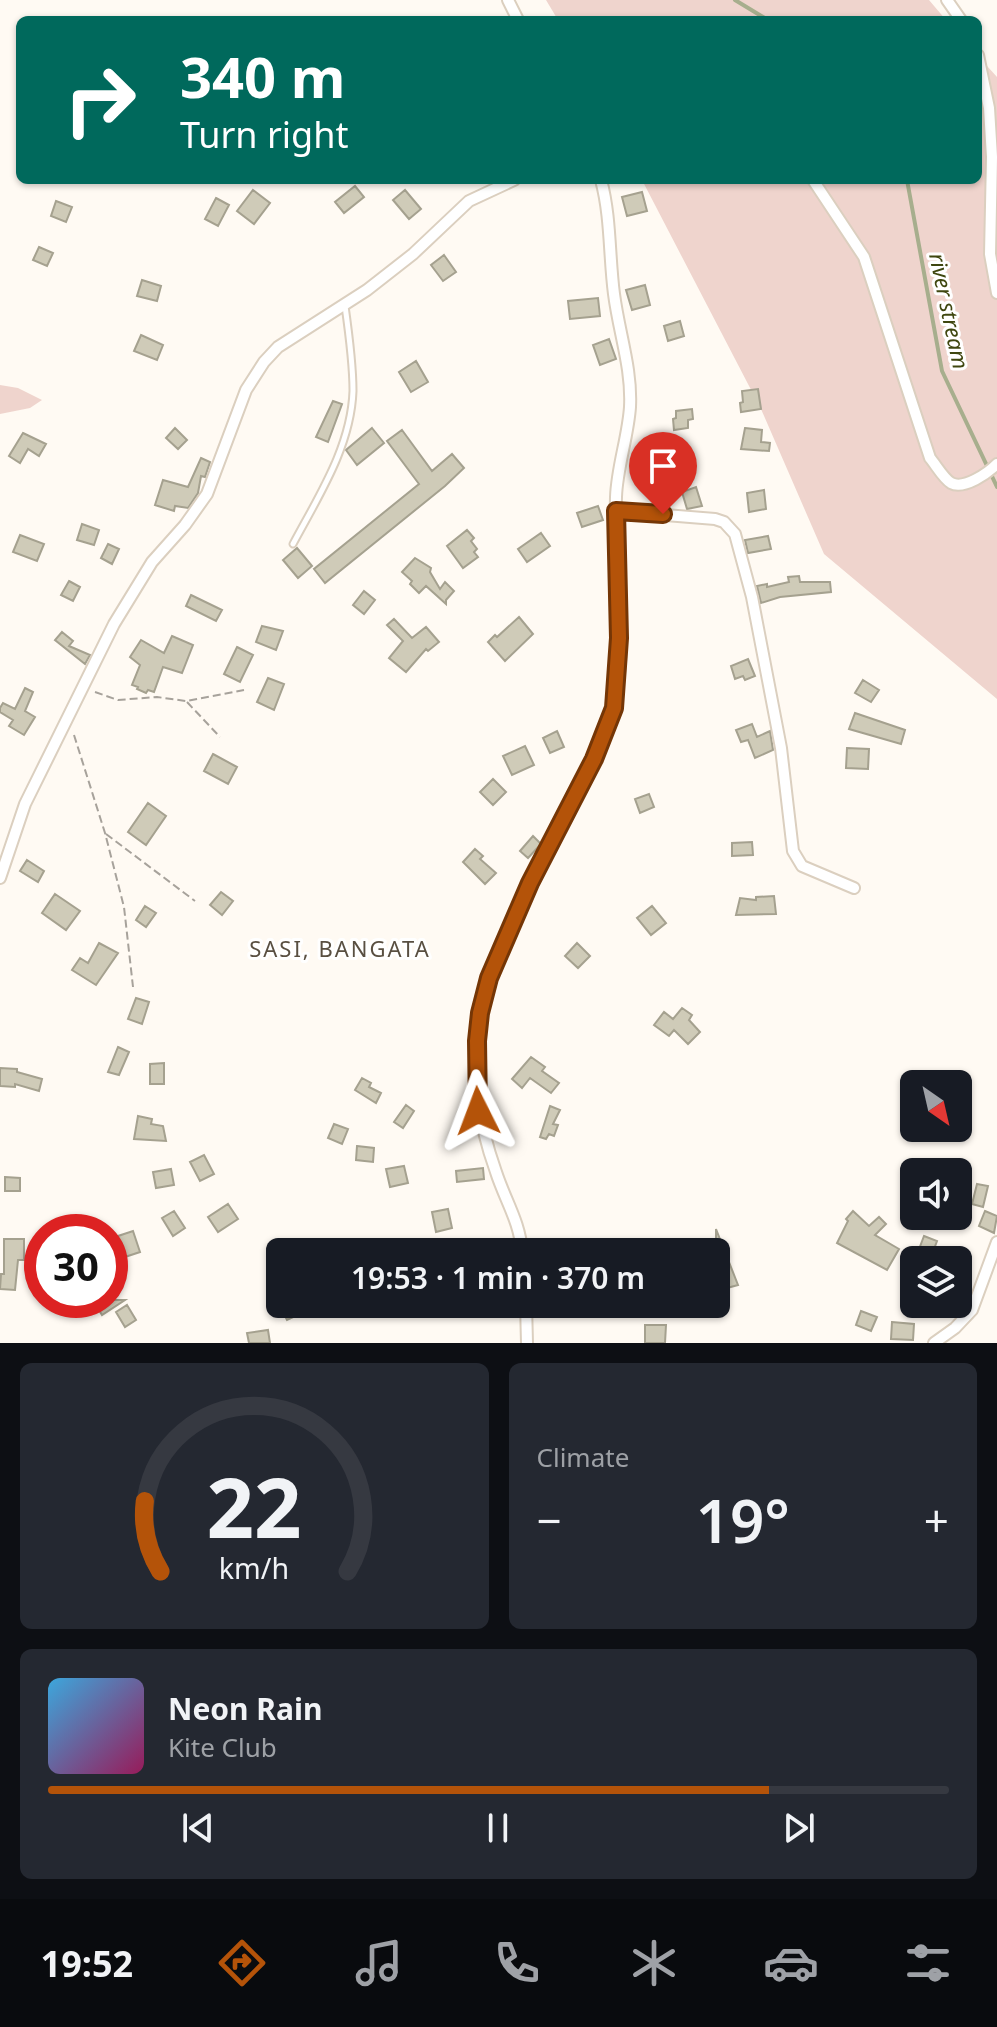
<!DOCTYPE html>
<html lang="en">
<head>
<meta charset="utf-8">
<style>
  body { margin:0; font-family:"Noto Sans",sans-serif; background:#242831; color:#f1f3f6; height:100vh; display:flex; flex-direction:column; font-size:30px; white-space:nowrap }
  * { box-sizing:border-box; margin:0 }
  p { font-size:26px; color:#9ea1a6 }
  .icon { flex:none; width:44px; height:44px; fill:none; stroke:currentColor; stroke-width:2; stroke-linecap:round; stroke-linejoin:round }
  .map { position:relative; height:1343px; overflow:hidden }
  .side { display:flex; flex-direction:column; gap:20px; padding:20px; background:#0d0f14; flex:1 }
  .side>* { flex:none }
  .guide { position:absolute; left:16px; top:16px; width:966px; height:168px; border-radius:12px; box-shadow:0 2px 6px #0004; background:#00695c; color:#fff; overflow:hidden }
  .needle { width:52px; rotate:146deg }
  .buttons { position:absolute; left:900px; top:1070px; display:grid; gap:16px }
  .buttons a { display:grid; place-items:center; width:72px; height:72px; border-radius:12px; background:#171b24; box-shadow:0 2px 6px #0004; font-size:40px }
  .speed { position:absolute; left:24px; top:1214px; display:flex; gap:16px; font-size:40px; font-weight:700; text-align:center }
  .speed>* { display:grid; place-content:center; width:104px; height:104px; border-radius:50%; background:#171b24; box-shadow:0 2px 6px #0004; line-height:1 }
  .speed .limit { border:12px solid #d22; background:#fff; color:#111 }
  .pin { position:absolute; display:grid; place-items:center; width:68px; height:68px; color:#fff; margin:-82px -34px; border-radius:50% 50% 50% 0; rotate:-45deg; box-shadow:0 0 8px #0007 }
  .pin .icon { rotate:45deg }
  .me { position:absolute; width:88px; margin:-44px; rotate:357deg; stroke-linejoin:round; filter:drop-shadow(0 0 6px #0008) }
  .turn { display:flex; align-items:center; gap:28px; height:168px; padding:0 32px; font-size:36px }
  .turn .icon { width:104px; height:104px; stroke-width:2.5 }
  .turn b { display:block; font-size:56px; line-height:68px }
  .big { font-size:60px; font-weight:600; line-height:1.1 }
  .side .card { flex:1; display:flex; flex-direction:column; justify-content:center; gap:12px; min-width:0; padding:0 28px; border-radius:12px; background:#242831 }
  .side .dial { align-items:center; gap:0 }
  .dial svg { height:208px; overflow:visible; fill:none; stroke:#363941; stroke-width:7; stroke-linecap:round; text-anchor:middle }
  .dial text { fill:#f1f3f6; stroke:none }
  .song { display:flex; align-items:center; gap:24px }
  .cover { width:96px; height:96px; border-radius:12px; background:linear-gradient(135deg,hsl(200 70% 55%),hsl(330 70% 35%)) }
  .played { height:8px; border-radius:4px; background:linear-gradient(90deg,#b45309 80%,#363941 80%) }
  .keys { display:flex; justify-content:space-around; direction:ltr }
  .heat { display:flex; justify-content:space-between; align-items:center; font-size:44px; direction:ltr }
  .side .tiles { flex:1; display:grid; gap:20px; grid-template-columns:1fr 1fr }
  .card:last-child { grid-column:span 2 }
  .trip { position:absolute; left:266px; top:1238px; width:464px; height:80px; border-radius:12px; background:#171b24; box-shadow:0 2px 6px #0004; font-weight:600; line-height:80px; text-align:center }
  .tab-bar { display:flex; height:128px; justify-content:space-around; align-items:center; background:#090b0e; color:#9ea1a6 }
  .tab-bar .icon { width:56px; height:56px }
  .tab-bar .current { color:#b45309 }
  .tab-bar b { font-size:36px; color:#f1f3f6 }
  .map>svg:first-child { display:block }
</style>
</head>
<body>
<div class="map">
<svg width="997" height="1343" viewBox="0 0 997 1343">
  <rect width="100%" height="100%" fill="#fffaf3"/>
  <path fill="#efd4cd" d="M546,0H929L946,20H558Z
    M978,56L997,77V699L824,554L761,409L642,180H978Z
    M0,385L18,388L42,400L30,408L0,414Z"/>
  <g fill="none" stroke-linecap="round" stroke-linejoin="round">
    <path stroke="#a7ae8d" stroke-width="4" d="M735,0L768,20
      M907,180L942,371L997,487"/>
  </g>
  <path fill="#cfcbb8" stroke="#a5a18f" stroke-width="2" d="M355,186L364,197L344,213L335,202Z
    M253,190L270,203L254,224L237,211Z
    M405,190L421,209L409,219L393,200Z
    M642,192L647,211L627,216L622,197Z
    M216,198L229,205L218,226L205,219Z
    M56,201L72,207L66,222L51,216Z
    M39,247L53,253L47,266L33,260Z
    M444,255L456,272L443,281L431,265Z
    M142,280L161,286L157,301L137,296Z
    M645,285L650,305L632,310L626,290Z
    M598,298L600,316L570,319L568,301Z
    M680,321L684,336L668,341L664,326Z
    M141,335L163,345L157,360L134,351Z
    M609,339L616,359L600,365L593,345Z
    M416,361L428,382L411,392L399,372Z
    M758,389L761,409L741,412L740,403L743,402L742,391Z
    M333,401L342,404L328,442L316,437Z
    M692,409L693,419L688,420V428L674,430L673,419L676,418V411Z
    M175,428L187,440L178,449L166,438Z
    M372,428L384,443L357,465L346,450Z
    M745,428L762,430L761,442L770,443L769,451L741,449Z
    M402,430L432,471L452,454L464,468L445,486L325,583L314,569L419,484L387,441Z
    M23,433L46,444L39,456L28,449L20,463L9,456Z
    M673,453L678,471L662,475L657,457Z
    M201,458L210,462L205,477L201,476L198,493L188,508L175,506L174,511L155,505L163,480L188,487Z
    M696,487L702,506L687,509L682,492Z
    M764,490L766,509L749,512L747,493Z
    M598,506L603,520L582,527L577,513Z
    M82,524L99,530L94,545L77,540Z
    M467,530L474,538L471,541L477,549L474,552L478,557L463,568L447,546Z
    M541,533L550,546L527,562L518,549Z
    M20,535L44,544L37,561L13,552Z
    M768,536L771,549L748,553L745,540Z
    M108,544L119,549L112,564L101,558Z
    M297,548L312,566L298,578L283,560Z
    M415,558L431,568L430,572L440,589L445,582L454,591L446,600V604L426,586L419,593L410,584L412,581L402,572Z
    M799,576L800,582H830L831,592L780,597L761,603L757,586L767,584V587L789,582L788,577Z
    M69,581L80,587L73,601L61,595Z
    M364,591L375,600L364,614L353,605Z
    M191,595L222,610L216,621L186,606Z
    M519,617L533,634L505,661L488,642L495,635L497,637Z
    M394,619L412,638L426,627L439,642L428,651L426,649L406,672L389,658L403,641L387,625Z
    M262,626L283,631L276,650L256,642Z
    M62,632L73,641L69,646L90,655L85,664L55,640Z
    M172,636L193,645L182,673L163,667L154,692L148,690L146,693L137,689L138,687L132,685L140,665L130,657L141,640L164,653Z
    M237,647L253,655L240,682L224,674Z
    M748,659L755,676L745,680L743,676L735,679L731,666Z
    M268,678L284,684L274,710L257,702Z
    M863,680L879,690L871,702L855,693Z
    M25,688L33,692L25,711L35,717L24,735L9,726L13,720L0,712V708L3,703L15,709Z
    M855,713L905,730L901,744L849,729Z
    M752,724L757,737L770,731L773,750L755,758L748,740L741,742L736,730Z
    M557,731L564,747L550,753L543,738Z
    M525,746L534,765L512,775L503,756Z
    M847,748L869,749L868,769L846,768Z
    M213,754L237,767L228,784L204,771Z
    M493,779L506,792L493,805L480,792Z
    M649,794L654,807L640,813L635,799Z
    M148,803L166,816L146,845L128,832Z
    M533,836L541,844L528,858L520,851Z
    M752,842L753,855L732,856V843Z
    M475,849L483,856L480,859L496,873L485,884L463,862Z
    M27,860L44,871L38,882L20,871Z
    M221,892L233,901L222,915L210,905Z
    M55,894L80,911L66,930L42,913Z
    M774,896L776,914L736,915L740,898L756,900V897Z
    M145,906L156,913L146,927L136,920Z
    M652,906L666,923L651,935L637,918Z
    M99,943L118,953L96,985L72,970L80,958L88,963Z
    M577,943L590,956L578,968L565,956Z
    M136,998L149,1002L142,1024L128,1019Z
    M682,1008L692,1015L689,1020L700,1032L688,1044L674,1030L669,1036L654,1025L664,1012L673,1019Z
    M118,1047L129,1052L119,1075L108,1072Z
    M531,1057L545,1067L542,1071L559,1083L551,1093L530,1078L522,1088L512,1079Z
    M164,1063V1084H150V1064Z
    M0,1068L17,1069V1072L42,1079L39,1091L15,1084V1087L0,1086Z
    M362,1078L371,1083L369,1087L381,1093L376,1103L355,1090Z
    M406,1105L414,1111L403,1128L394,1122Z
    M550,1106L560,1110L553,1124L558,1125L554,1136L549,1134L546,1139L540,1137Z
    M138,1116L152,1119L151,1124L163,1126L166,1141L134,1139Z
    M334,1124L348,1129L342,1144L328,1138Z
    M357,1146L374,1148L373,1162L356,1160Z
    M204,1155L214,1174L200,1181L190,1162Z
    M404,1166L408,1183L390,1187L386,1169Z
    M483,1168L484,1179L457,1182L456,1171Z
    M171,1169L174,1185L156,1188L153,1172Z
    M5,1177L20,1178V1191H5Z
    M977,1184L988,1186L983,1207L972,1204Z
    M228,1204L238,1219L218,1232L208,1217Z
    M448,1209L452,1228L436,1232L432,1212Z
    M174,1211L185,1228L173,1236L162,1218Z
    M853,1211L869,1226L879,1217L886,1224L875,1235L899,1249L887,1270L837,1243L848,1221L846,1219Z
    M985,1211L997,1216L994,1233L979,1226Z
    M716,1229L738,1285L727,1288L719,1264L716,1266Z
    M133,1231L140,1252L119,1259L112,1238Z
    M924,1236L937,1241L931,1257L918,1252Z
    M4,1239H24V1260H18L15,1290L0,1289L1,1274H4Z
    M93,1300H125L102,1315Z
    M279,1304H298L302,1313L287,1320Z
    M127,1305L136,1320L125,1327L116,1312Z
    M861,1311L877,1317L871,1331L856,1325Z
    M892,1322L914,1324L913,1340L891,1339Z
    M645,1325H666L665,1343H645Z
    M268,1330L270,1343H249L247,1333Z"/>
  <g fill="none" stroke-linecap="round" stroke-linejoin="round">
    <g stroke="#dbcfbf" stroke-width="9">
      <path id="lane" d="M293,544C318,497 351,447 353,391C353,363 349,334 345,306"/>
    </g>
    <g stroke="#dbcfbf" stroke-width="14">
      <path id="street" d="M508,0L518,20
        M947,0L961,20
        M978,55L989,108L992,157L990,254L997,293
        M813,180L864,257L930,458C936,465 943,478 951,483C964,490 988,473 997,464
        M616,511L715,519L724,522L735,534L752,597L781,748L793,851L802,866L854,888
        M0,878L25,804L114,624L152,562L185,525L207,494L246,390L264,362L278,347L367,290L413,254L469,201L514,180
        M522,1252C520,1222 505,1200 496,1172C477,1119 472,1074 479,1018C483,986 497,956 510,927C539,863 578,802 604,737C635,662 613,575 616,497C617,467 628,437 630,407C632,368 619,333 614,294C609,256 611,217 601,180
        M526,1304L527,1343
        M934,1343L955,1328L972,1310L997,1242"/>
    </g>
    <path stroke="#a7a29b" stroke-width="2" stroke-dasharray="8 4" stroke-linecap="butt" d="M95,692L118,700L157,697L186,701L244,690
      M187,702L220,737
      M74,735L105,833L124,907L133,987
      M106,834L195,901"/>
    <use href="#lane" stroke="#fff" stroke-width="5"/>
    <use href="#street" stroke="#fff" stroke-width="10"/>
  </g>
  <g fill="none" stroke-linecap="round" stroke-linejoin="round">
    <g stroke="#753606" stroke-width="20">
      <path id="route" d="M478,1111L477,1041L480,1013L489,978L530,883L594,759L614,708L619,638L616,511L663,514"/>
    </g>
    <use href="#route" stroke="#b45309" stroke-width="14"/>
  </g>
  <g text-anchor="middle" stroke-width="6" stroke-linejoin="round" paint-order="stroke">
    <g font-size="22" font-style="italic" fill="#3f4710" stroke="#fff">
      <text transform="translate(949 311) rotate(78)" y="8">river stream</text>
    </g>
    <g font-size="22" letter-spacing="2" fill="#594f41" stroke="#fff">
      <text x="340" y="957">SASI, BANGATA</text>
    </g>
  </g>
</svg>
<div class="buttons">
<a><svg class="needle" viewBox="-14 -14 28 28"><path d="M0-13l5 13h-10z" fill="#e53935"/><path d="M0 13l5-13h-10z" fill="#9ea1a6"/></svg></a>
<a><svg class="icon" aria-label="sound" viewBox="0 0 24 24"><path d="M4 9h4l5-4v14l-5-4H4zM17 9q2 3 0 6"/></svg></a>
<a><svg class="icon" aria-label="layers" viewBox="0 0 24 24"><path d="M12 4l9 5-9 5-9-5zM3 14l9 5 9-5"/></svg></a>
</div>
<div class="speed"><div class="limit">30</div></div>
<div class="pin" style="left:663px;top:514px;background:#d93025"><svg class="icon" aria-label="arrive" viewBox="0 0 24 24"><path d="M6 21V4h12l-3 4 3 4H6"/></svg></div>
<svg class="me" style="left:478px;top:1111px" viewBox="-20 -20 40 40"><path d="M0-17L14 15 0 8-14 15z" fill="#b45309" stroke="#fff" stroke-width="4"/></svg>
<div class="trip">19:53 · 1 min · 370 m</div>
<div class="guide">
<div class="turn"><svg class="icon" aria-label="right" viewBox="0 0 24 24"><path d="M7 20v-9h11M14 6l5 5-5 5"/></svg><div><b>340 m</b>Turn right</div></div>
</div>
</div>
<section class="side">
<div class="tiles">
<div class="card dial"><svg viewBox="0 0 100 80">
<path d="M14 69A42 42 0 1 1 86 69"/>
<path d="M14 69A42 42 0 0 1 8 42" stroke="#b45309"/>
<text x="50" y="56" font-size="32" font-weight="700">22</text>
<text x="50" y="72" font-size="11">km/h</text>
</svg></div>
<div class="card"><p>Climate</p>
<div class="heat"><a>−</a><b class="big">19°</b><a>+</a></div>
</div>
<div class="card">
<div class="song"><i class="cover"></i><div><b>Neon Rain</b><p>Kite Club</p></div></div>
<div class="played"></div>
<div class="keys"><svg class="icon" aria-label="previous" viewBox="0 0 24 24"><path d="M18 5L8 12l10 7zM5 5v14"/></svg><svg class="icon" aria-label="pause" viewBox="0 0 24 24"><path d="M8 5v14M16 5v14"/></svg><svg class="icon" aria-label="next" viewBox="0 0 24 24"><path d="M6 5l10 7-10 7zM19 5v14"/></svg></div>
</div>
</div>
</section>
<nav class="tab-bar">
<b>19:52</b>
<svg class="icon current" aria-label="directions" viewBox="0 0 24 24"><path d="M12 3l9 9-9 9-9-9zM9 14v-3h6M13 9l2 2-2 2"/></svg>
<svg class="icon" aria-label="music" viewBox="0 0 24 24"><path d="M9 18V5l10-2v13"/><circle cx="6" cy="18" r="3"/><circle cx="16" cy="16" r="3"/></svg>
<svg class="icon" aria-label="phone" viewBox="0 0 24 24"><path d="M5 4h4l2 5-3 2q2 4 5 5l2-3 5 2v4C11 20 4 13 5 4z"/></svg>
<svg class="icon" aria-label="climate" viewBox="0 0 24 24"><path d="M12 3v18M4 7l16 10M4 17L20 7"/></svg>
<svg class="icon" aria-label="car" viewBox="0 0 24 24"><path d="M5 17H2v-5l4-1 3-4h7l3 4 3 1v5h-3M9 17h6M6 11h13"/><circle cx="7" cy="17" r="2"/><circle cx="17" cy="17" r="2"/></svg>
<svg class="icon" aria-label="filters" viewBox="0 0 24 24"><path d="M4 7h16M4 17h16"/><circle cx="9" cy="7" r="2"/><circle cx="15" cy="17" r="2"/></svg>
</nav>
</body>
</html>
